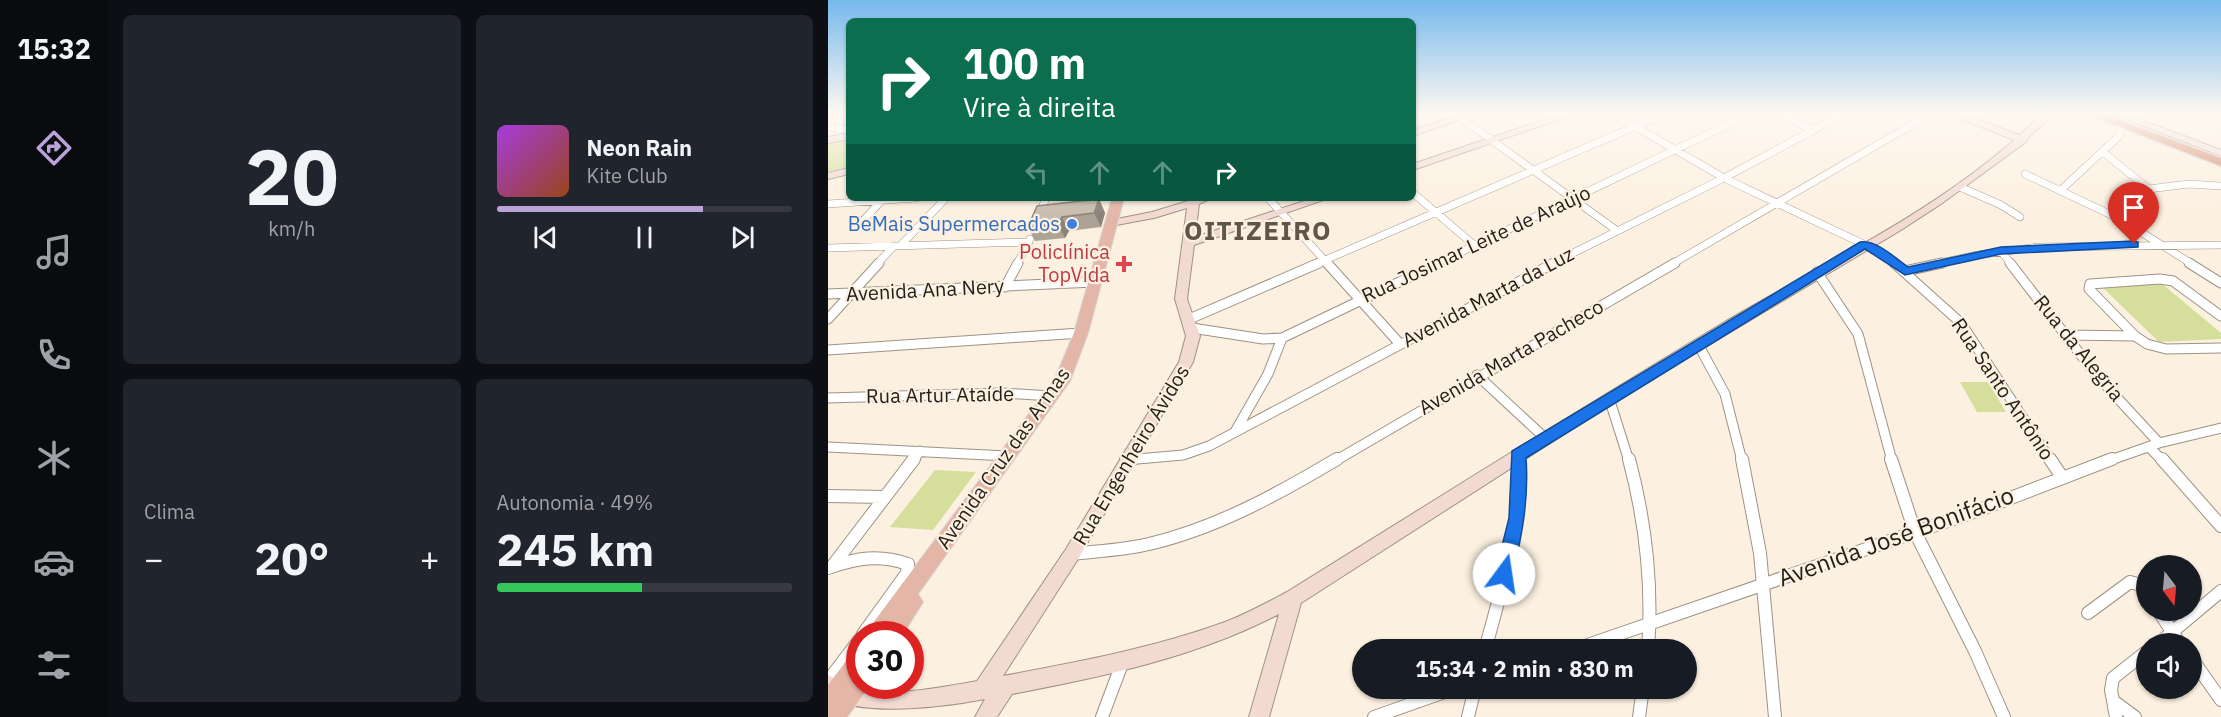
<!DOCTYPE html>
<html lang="pt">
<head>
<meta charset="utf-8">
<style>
  body { margin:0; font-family:"IBM Plex Sans",sans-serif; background:#20242c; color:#f1f3f6; height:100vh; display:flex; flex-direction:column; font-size:22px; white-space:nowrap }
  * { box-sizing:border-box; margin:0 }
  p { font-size:20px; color:#9ea1a6 }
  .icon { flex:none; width:33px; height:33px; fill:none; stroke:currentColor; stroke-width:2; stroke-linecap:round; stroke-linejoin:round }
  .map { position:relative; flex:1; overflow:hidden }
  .drawer { display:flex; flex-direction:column; gap:15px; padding:15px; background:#0d0f14; width:720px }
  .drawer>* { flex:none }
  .hud { position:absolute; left:18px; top:18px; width:570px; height:183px; border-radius:9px; box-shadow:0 2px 4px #0004; background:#0b6e4f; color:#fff; overflow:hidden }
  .needle { width:39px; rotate:164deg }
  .fabs { position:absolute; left:1308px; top:555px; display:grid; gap:12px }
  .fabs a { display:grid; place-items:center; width:66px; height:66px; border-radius:50%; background:#171b24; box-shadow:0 2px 4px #0004; font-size:30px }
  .speed { position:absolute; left:18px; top:621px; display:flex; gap:12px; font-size:30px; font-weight:700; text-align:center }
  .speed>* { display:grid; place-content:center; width:78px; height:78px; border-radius:50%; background:#171b24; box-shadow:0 2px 4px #0004; line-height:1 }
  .speed .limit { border:9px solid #d22; background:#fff; color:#111 }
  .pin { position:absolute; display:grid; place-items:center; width:51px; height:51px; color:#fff; margin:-62px -26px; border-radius:50% 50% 50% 0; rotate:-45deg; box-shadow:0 0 6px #0007 }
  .pin .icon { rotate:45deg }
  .me { position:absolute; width:66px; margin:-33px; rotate:14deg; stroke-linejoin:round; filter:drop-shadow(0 0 4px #0008) }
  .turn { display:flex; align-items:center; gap:21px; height:126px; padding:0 18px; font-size:27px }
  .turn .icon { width:78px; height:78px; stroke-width:2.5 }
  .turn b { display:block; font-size:42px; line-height:51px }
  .lanes { display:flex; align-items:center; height:57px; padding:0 18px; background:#0003; justify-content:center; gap:30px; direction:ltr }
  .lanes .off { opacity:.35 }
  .big { font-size:45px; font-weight:700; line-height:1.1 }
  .drawer .card { flex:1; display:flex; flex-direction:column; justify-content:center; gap:9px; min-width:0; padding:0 21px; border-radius:9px; background:#20242c }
  .drawer .dial { align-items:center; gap:0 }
  .dial b { font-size:78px; line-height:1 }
  .song { display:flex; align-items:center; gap:18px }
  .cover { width:72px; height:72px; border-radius:9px; background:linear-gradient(135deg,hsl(280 70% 55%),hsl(20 70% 35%)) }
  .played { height:6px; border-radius:3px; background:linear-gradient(90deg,#bba2d9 70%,#363941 70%) }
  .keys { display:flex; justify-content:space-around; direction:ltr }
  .heat { display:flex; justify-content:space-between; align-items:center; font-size:33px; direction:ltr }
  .charge { height:9px; border-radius:4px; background:linear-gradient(90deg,#34c759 49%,#363941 0) }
  .drawer .tiles { flex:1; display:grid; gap:15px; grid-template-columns:repeat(2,1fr) }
  .trip { position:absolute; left:524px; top:639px; width:345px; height:60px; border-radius:30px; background:#171b24; box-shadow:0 2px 4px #0004; font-weight:700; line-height:60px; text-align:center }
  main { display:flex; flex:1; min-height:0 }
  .menu { display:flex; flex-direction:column; width:108px; justify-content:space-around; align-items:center; background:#090b0e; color:#9ea1a6 }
  .menu .icon { width:42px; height:42px }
  .menu .current { color:#bba2d9 }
  .menu b { font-size:27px; color:#f1f3f6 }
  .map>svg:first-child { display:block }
</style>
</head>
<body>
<main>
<nav class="menu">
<b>15:32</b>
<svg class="icon current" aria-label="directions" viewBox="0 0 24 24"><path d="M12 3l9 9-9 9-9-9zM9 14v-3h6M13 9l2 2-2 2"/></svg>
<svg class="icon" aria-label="music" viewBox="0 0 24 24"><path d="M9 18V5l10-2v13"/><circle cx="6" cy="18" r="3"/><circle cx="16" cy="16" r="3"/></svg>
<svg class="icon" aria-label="phone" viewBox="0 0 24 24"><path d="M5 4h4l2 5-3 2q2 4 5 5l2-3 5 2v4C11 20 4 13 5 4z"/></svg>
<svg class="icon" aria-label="climate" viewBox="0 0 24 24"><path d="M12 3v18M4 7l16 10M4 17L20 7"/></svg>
<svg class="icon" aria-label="car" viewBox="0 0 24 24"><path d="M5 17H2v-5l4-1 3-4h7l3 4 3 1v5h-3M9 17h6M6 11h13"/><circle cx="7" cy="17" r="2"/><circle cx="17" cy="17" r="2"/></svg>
<svg class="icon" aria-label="filters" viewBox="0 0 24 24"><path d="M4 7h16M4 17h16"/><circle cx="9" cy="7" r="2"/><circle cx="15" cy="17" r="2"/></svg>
</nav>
<section class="drawer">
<div class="tiles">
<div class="card dial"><b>20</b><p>km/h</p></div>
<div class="card">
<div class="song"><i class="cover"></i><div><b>Neon Rain</b><p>Kite Club</p></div></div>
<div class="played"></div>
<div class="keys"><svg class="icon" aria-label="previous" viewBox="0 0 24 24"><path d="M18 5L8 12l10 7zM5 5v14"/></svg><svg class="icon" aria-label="pause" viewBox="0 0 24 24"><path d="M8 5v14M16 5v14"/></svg><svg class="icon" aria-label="next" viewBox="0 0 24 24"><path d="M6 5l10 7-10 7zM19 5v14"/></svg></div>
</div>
<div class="card"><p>Clima</p>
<div class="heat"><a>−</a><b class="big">20°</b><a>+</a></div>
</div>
<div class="card"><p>Autonomia · 49%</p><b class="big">245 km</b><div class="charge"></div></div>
</div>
</section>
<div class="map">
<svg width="1393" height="717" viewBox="0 0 1393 717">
  <rect width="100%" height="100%" fill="#fcf0e0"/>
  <path fill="#d5df9b" d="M21,138V169L0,174V142Z
    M1333,283L1393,333V339L1331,342L1273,286Z
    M1132,382H1160L1178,412H1149Z
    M107,470L148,472L105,530L62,527Z"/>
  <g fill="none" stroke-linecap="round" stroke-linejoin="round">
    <g stroke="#9d9284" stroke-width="8">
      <path id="street-far2" d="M626,113L788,230
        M784,113L896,178L1046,249L1068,264
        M948,113L986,130
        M0,127L21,130
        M1276,153L1321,189
        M1197,174L1292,219L1364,264
        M1132,187L1173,205L1192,217
        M1233,190L1292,135V125
        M585,193L646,245
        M440,198L500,264
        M0,204L88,198
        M211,215L218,198
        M32,224L53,201
        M1307,229L1309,207L1321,189L1360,184L1393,186
        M72,246L118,198
        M0,248L201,242
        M1173,251L1183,264
        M49,264L66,246
        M189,264L202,239
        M488,264L838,113
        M608,264L924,113
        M723,264L896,178L1017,113
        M844,264L1104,113
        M1107,264L1149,255L1210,247L1393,245"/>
    </g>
    <g stroke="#9d9284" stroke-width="11">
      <path id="street-far1" d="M499,263L572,344
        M1066,263L1133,323L1223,461
        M1182,263L1269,376L1331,443
        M1361,263L1393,283
        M1077,271L1114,263
        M989,272L1030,334L1064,461
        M177,287L190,263
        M0,294L267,282
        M0,319L51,263
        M359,320L491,263
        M364,328L435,339L454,338L611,263
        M1239,335L1307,336L1319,344L1338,349L1393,348
        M1307,336L1261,289L1262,284L1332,279L1345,281L1393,316
        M870,344L897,394L914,461
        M0,350L253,333
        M649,375L717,438
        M0,398L174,393L223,396
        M781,398L801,461
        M408,430L440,374L454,338
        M0,447L179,456
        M1321,447L1335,461
        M690,456V461
        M298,460L355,455L381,446L726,263
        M85,461L92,451
        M507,461L847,263
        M1280,461L1331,443L1393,428"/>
    </g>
    <g stroke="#9d9284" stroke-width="14">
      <path id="street" d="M801,459C818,523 825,584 820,650
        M914,459L932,553L947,717
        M1063,459L1087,532L1147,651L1176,717
        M1222,459L1234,477
        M1334,459L1393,526
        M298,460L305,459
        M0,496L56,497
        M244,554C270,551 296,550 321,544C389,528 450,494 509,459
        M6,564L86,459
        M0,568C28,558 51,554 80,564L79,573L35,634
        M1330,610L1352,644
        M1260,613L1302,582L1313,585L1318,591
        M1330,644L1393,591
        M657,650C674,587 694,525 690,459
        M745,650L1146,512L1284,459
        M1364,659L1393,700
        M0,681L32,639
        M1288,703L1307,717
        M274,717L295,661
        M546,717L628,688
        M640,717L647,688
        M811,717L815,688
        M1288,717L1283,690L1285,678L1318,652"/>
    </g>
    <g stroke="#9d9284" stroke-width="2">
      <path id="secondary" d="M637,113H651L585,136V130Z
        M736,113H750L585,170V164Z
        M1118,113H1131L1192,135L1216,113H1226L1199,139L1198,142L1113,204L1073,230L797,395L473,603L441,717H421L451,614C369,657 274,677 184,694L169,717H147L157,699C116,707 35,717 0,697V675C8,679 16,687 24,689C64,697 110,688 149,681L238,549L351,362L358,336L347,299L359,208L326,218L283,226L279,225V221L324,212L360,201L361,198H384L371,204L367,237L485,198H501L366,245L359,299L372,336L365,362L250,559L175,676C249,662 326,648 397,622C418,614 438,603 459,592C604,502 748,411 895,323C993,265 1100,216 1186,140Z
        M1282,113H1295L1393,150V156Z
        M21,133V139L0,143V137Z
        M21,168V174L0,179V173Z"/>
    </g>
    <g stroke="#d7d6d5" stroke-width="2">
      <path id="primary" d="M284,198H296L260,333L242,381L90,594L95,602L75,634H39L42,627L227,379L246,333Z
        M32,649V686H41L40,688L19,717H0V685L25,652Z"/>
    </g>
    <g stroke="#d7d6d5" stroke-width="3">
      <path id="highway" d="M1256,113H1272L1393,158V166Z"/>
    </g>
    <use href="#street-far2" stroke="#fff" stroke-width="7"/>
    <use href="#street-far1" stroke="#fff" stroke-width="9"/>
    <use href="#street" stroke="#fff" stroke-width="12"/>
    <use href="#secondary" fill="#f2dad3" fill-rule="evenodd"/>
    <use href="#primary" fill="#e4b6a7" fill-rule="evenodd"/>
    <use href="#highway" fill="#d2856d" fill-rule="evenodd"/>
  </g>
  <path fill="#aca396" d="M271,199L277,213L273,227L241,231L237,238L207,241L200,227Z"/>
  <path fill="#8c847a" d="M271,199L277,213L273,227L266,213Z
    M234,217L241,231L237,238L230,224Z"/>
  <path fill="#c8bdae" stroke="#8c847a" stroke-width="1.5" d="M271,199L266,213L234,217L230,224L200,227L209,206Z"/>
  <linearGradient id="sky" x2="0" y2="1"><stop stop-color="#76b9ec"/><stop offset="0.53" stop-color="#fef8f1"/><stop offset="1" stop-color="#fef8f1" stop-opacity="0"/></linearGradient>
  <rect width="1393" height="214" fill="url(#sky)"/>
  <path fill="#1a73e8" stroke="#114b97" stroke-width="1.5" d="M1306,241L1310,242V247L1173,254L1077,275L1037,249L698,458C701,499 694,534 685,574L682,579L676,582L670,579L667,574L681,518L684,451L1032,242C1049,240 1067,258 1080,267L1173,247Z"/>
  <circle fill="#3f7fe0" stroke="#fcf0e0" stroke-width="2" cx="244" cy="224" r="6"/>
  <path fill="#e0444e" stroke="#fcf0e0" stroke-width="2" d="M293 255h6v6h6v6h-6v6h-6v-6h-6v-6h6z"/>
  <g text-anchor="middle" stroke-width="4.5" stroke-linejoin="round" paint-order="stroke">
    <g font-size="20" fill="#366cbe" stroke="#fcf0e0" text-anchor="end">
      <text x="232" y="231">BeMais Supermercados</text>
    </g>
    <g font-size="20" fill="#221e18" stroke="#fcf0e0">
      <text transform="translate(648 244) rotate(-25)" y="7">Rua Josimar Leite de Araújo</text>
      <text transform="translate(97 290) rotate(-3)" y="7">Avenida Ana Nery</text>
      <text transform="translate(660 297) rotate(-28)" y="7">Avenida Marta da Luz</text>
      <text transform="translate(1251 348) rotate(51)" y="7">Rua da Alegria</text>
      <text transform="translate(683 357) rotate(-30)" y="7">Avenida Marta Pacheco</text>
      <text transform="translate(1175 389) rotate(56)" y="7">Rua Santo Antônio</text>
      <text transform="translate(112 395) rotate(-1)" y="7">Rua Artur Ataíde</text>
      <text transform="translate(303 455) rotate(-59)" y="7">Rua Engenheiro Ávidos</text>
      <text transform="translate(175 458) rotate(-55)" y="7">Avenida Cruz das Armas</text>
    </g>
    <g font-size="20" fill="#be3a42" stroke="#fcf0e0" text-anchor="end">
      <text x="282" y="259">Policlínica<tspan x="282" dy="23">TopVida</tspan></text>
    </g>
    <g font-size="24" fill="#221e18" stroke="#fcf0e0">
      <text transform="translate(1068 537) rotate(-20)" y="8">Avenida José Bonifácio</text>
    </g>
    <g font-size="26" font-weight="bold" letter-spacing="1.5" fill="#5f5548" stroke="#fcf0e0">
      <text x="430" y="240">OITIZEIRO</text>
    </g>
  </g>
</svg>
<div class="fabs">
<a><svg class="needle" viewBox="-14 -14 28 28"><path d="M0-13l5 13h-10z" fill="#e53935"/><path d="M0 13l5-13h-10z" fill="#9ea1a6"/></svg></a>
<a><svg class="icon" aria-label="sound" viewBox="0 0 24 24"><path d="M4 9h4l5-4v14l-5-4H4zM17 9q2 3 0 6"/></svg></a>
</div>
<div class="speed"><div class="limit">30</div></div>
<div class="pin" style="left:1306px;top:244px;background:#d93025"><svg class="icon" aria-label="arrive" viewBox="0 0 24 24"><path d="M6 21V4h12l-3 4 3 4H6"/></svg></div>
<svg class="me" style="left:676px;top:574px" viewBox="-20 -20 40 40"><circle r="19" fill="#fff"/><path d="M0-13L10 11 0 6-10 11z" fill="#1a73e8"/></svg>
<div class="trip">15:34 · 2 min · 830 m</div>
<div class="hud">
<div class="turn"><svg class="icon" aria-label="right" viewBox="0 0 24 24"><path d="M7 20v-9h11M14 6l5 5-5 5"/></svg><div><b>100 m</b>Vire à direita</div></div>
<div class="lanes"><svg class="icon off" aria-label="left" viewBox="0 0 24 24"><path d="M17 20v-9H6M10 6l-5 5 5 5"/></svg><svg class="icon off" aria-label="ahead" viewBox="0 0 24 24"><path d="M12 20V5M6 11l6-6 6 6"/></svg><svg class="icon off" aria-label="ahead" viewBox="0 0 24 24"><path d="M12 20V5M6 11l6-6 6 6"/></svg><svg class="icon" aria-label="right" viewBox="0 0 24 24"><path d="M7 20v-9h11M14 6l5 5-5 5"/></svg></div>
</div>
</div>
</main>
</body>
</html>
